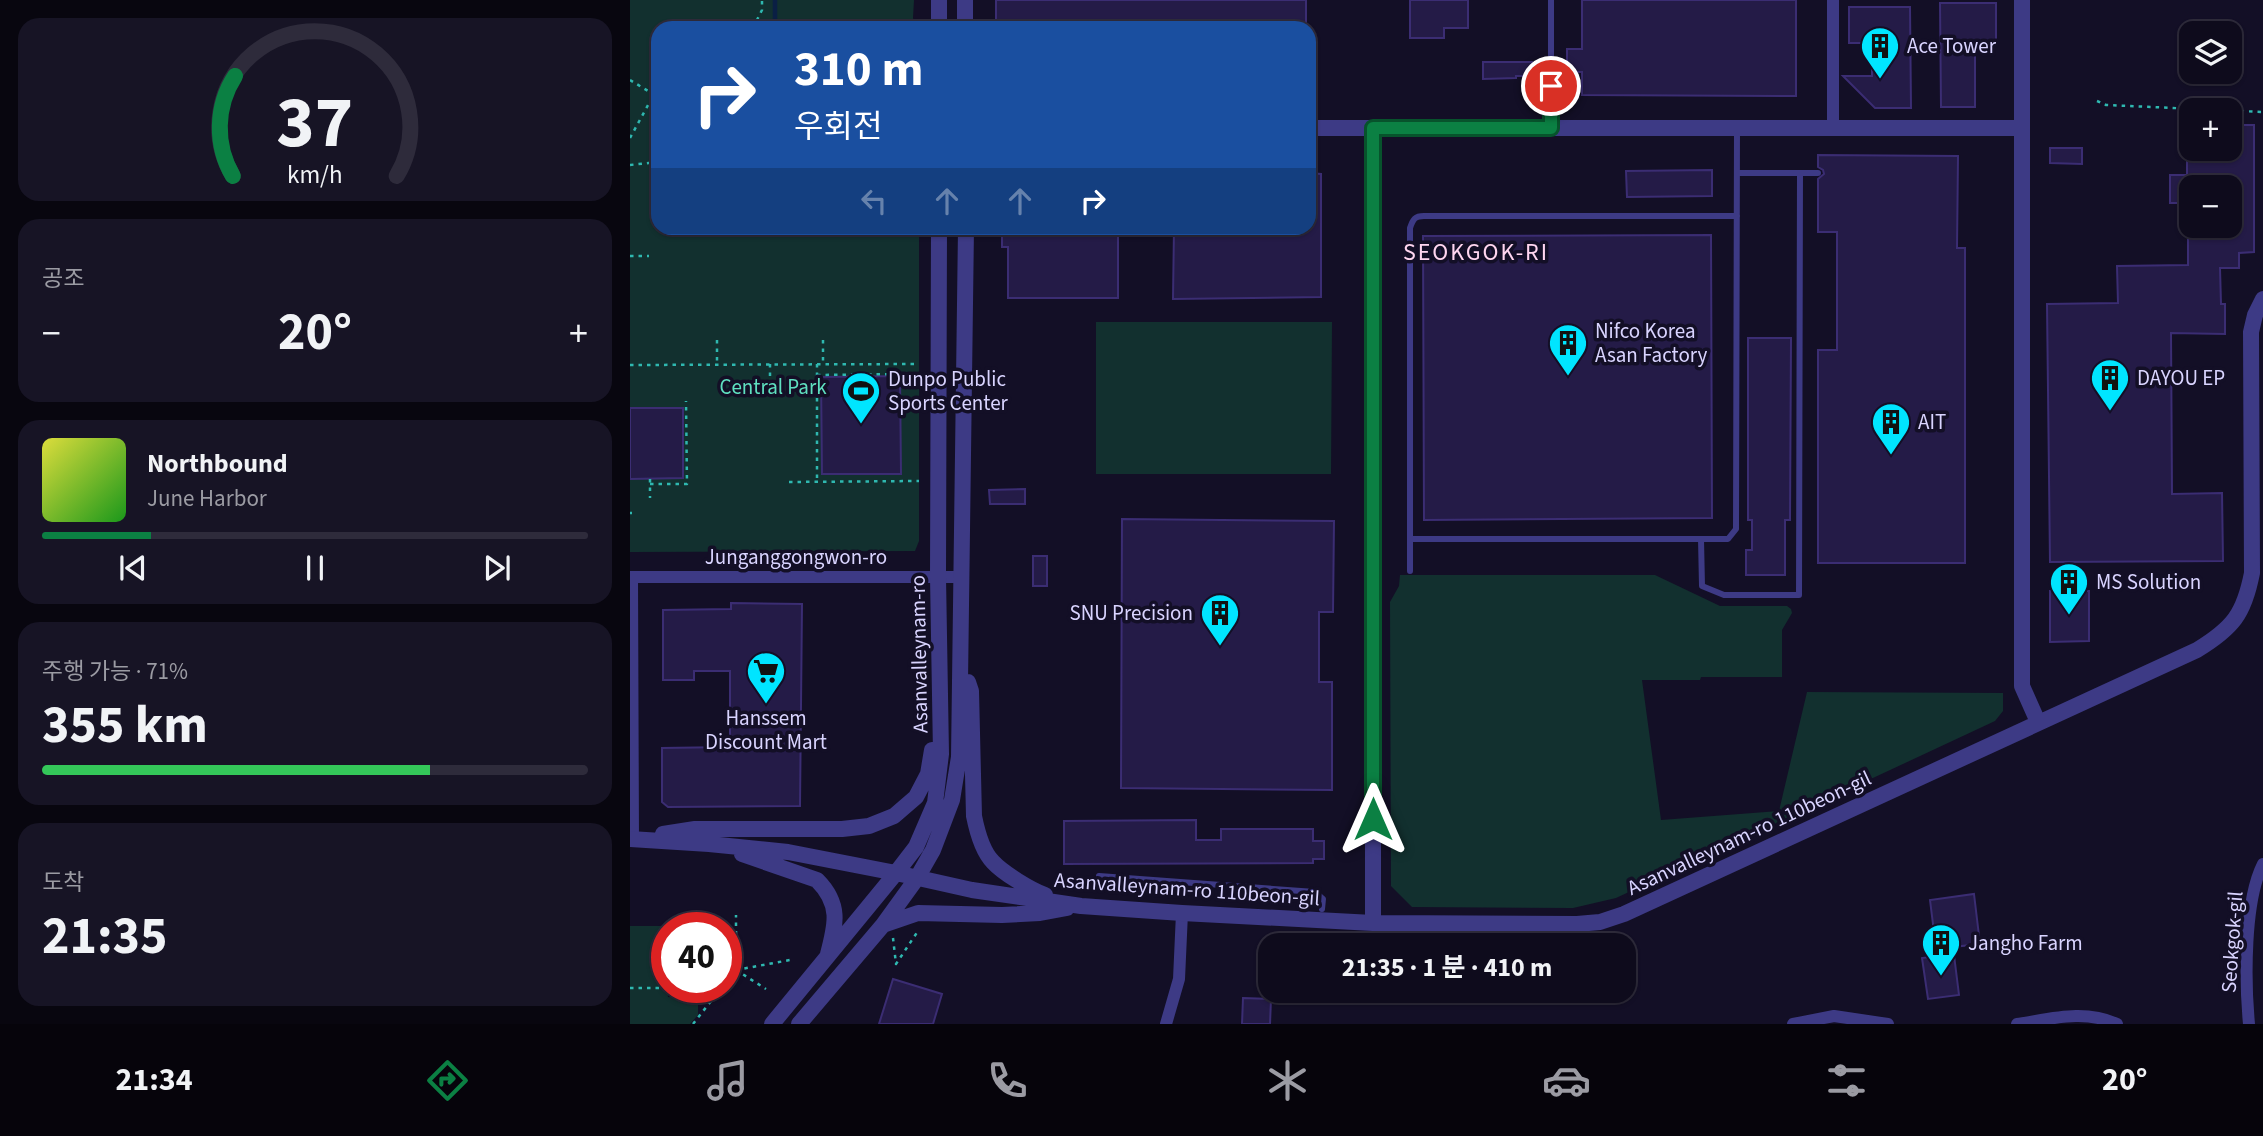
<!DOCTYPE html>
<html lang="ko">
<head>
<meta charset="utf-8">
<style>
  body { margin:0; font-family:"Source Sans 3","Noto Sans KR",sans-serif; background:#171425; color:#f1f3f6; height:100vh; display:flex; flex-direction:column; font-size:26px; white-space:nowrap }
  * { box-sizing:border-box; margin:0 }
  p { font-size:23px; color:#9b9ba3 }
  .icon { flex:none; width:38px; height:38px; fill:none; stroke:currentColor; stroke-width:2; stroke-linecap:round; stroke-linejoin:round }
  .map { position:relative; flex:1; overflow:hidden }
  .drawer { display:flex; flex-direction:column; gap:18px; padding:18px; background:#08060f; width:630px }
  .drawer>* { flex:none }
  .guide { position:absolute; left:21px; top:21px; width:665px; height:214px; border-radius:21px; box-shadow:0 2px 5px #0004,0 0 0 2px #2e2b3b; background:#1a4fa0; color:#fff; overflow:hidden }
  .controls { position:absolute; left:1549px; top:21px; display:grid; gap:14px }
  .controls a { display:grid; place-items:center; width:63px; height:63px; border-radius:14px; background:#0e0b1c; box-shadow:0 2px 5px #0004,0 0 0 2px #2e2b3b; font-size:35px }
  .speed { position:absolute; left:21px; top:912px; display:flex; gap:14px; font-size:35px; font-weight:700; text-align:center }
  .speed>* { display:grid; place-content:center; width:91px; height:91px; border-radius:50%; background:#0e0b1c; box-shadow:0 2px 5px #0004,0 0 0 2px #2e2b3b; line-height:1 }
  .speed .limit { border:10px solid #d22; background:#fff; color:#111 }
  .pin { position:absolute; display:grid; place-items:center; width:60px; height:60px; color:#fff; margin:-30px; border:4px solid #fff; border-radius:50%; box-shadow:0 2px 7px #0007 }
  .me { position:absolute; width:77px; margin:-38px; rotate:0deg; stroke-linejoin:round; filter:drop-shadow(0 0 5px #0008) }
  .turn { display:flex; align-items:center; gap:24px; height:147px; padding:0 28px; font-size:32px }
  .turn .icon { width:91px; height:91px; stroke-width:2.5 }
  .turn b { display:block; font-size:49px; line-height:60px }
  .lanes { display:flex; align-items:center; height:66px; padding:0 28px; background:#0003; justify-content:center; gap:35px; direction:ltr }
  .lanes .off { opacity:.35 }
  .big { font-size:52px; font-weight:700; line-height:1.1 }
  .drawer .tile { flex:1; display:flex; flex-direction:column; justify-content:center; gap:10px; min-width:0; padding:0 24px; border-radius:21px; background:#171425 }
  .drawer .dial { align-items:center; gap:0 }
  .dial svg { height:182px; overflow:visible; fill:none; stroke:#2e2b3b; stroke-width:7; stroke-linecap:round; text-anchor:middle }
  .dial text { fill:#f1f3f6; stroke:none }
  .song { display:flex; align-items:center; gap:21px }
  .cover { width:84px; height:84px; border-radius:10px; background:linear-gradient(135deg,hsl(60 70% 55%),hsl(120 70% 35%)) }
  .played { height:7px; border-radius:4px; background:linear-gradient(90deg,#0b8043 20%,#2e2b3b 20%) }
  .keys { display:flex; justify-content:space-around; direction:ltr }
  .heat { display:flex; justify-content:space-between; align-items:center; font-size:38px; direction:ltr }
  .charge { height:10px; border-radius:5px; background:linear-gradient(90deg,#34c759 71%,#2e2b3b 0) }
  .trip { position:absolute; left:628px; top:933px; width:378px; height:70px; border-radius:21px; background:#0e0b1c; box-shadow:0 2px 5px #0004,0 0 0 2px #2e2b3b; font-weight:700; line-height:70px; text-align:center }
  .tabs { display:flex; height:112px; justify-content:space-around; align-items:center; background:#06040b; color:#9b9ba3 }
  .tabs .icon { width:49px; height:49px }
  .tabs .active { color:#0b8043 }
  .tabs b { font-size:32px; color:#f1f3f6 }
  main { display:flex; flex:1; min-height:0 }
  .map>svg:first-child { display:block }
</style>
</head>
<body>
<main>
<section class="drawer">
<div class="tile dial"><svg viewBox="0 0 100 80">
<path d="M14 69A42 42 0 1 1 86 69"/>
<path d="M14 69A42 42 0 0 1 15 25" stroke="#0b8043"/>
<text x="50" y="56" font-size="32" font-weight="700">37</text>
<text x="50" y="72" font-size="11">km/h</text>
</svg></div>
<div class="tile"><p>공조</p>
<div class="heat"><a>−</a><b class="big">20°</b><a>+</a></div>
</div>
<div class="tile">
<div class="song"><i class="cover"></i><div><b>Northbound</b><p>June Harbor</p></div></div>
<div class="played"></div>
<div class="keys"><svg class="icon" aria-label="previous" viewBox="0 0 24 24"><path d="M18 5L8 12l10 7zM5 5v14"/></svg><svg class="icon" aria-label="pause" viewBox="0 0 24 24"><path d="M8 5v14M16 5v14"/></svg><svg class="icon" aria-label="next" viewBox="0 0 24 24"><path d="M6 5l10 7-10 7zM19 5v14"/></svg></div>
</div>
<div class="tile"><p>주행 가능 · 71%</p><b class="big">355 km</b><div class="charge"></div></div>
<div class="tile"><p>도착</p><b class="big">21:35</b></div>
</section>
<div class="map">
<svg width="1633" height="1024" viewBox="0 0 1633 1024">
  <rect width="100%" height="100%" fill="#130f26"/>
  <path fill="#12302f" d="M0,0H284L283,18L286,28H28V228H289V541L285,551L0,552Z
    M466,322H702L701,474H466Z
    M770,575H1025L1090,606H1157L1161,609L1162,613L1152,630V677H1071L1070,680H1012L1031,820L1149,811L1177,692L1373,693V711L1365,721L986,898L943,908L782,907L761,886L760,602L769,586Z
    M0,926H37L38,997L68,998V1015L60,1024H0Z"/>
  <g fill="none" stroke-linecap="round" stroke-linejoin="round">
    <path stroke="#0a1f44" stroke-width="4.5" d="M145,28V0"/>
  </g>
  <path fill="#241b47" stroke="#3b2d73" stroke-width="2" d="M366,0H676V24H664V28H366Z
    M780,0H838V28H814V38H780Z
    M952,0H1166V96L952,95V72H937V49H952Z
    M1310,3H1366V42H1345V107H1311Z
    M1219,7H1280L1281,108H1245L1213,76H1242V43H1219Z
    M853,62H902V76H886V78L853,79Z
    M1600,125H1624V252L1609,253V268H1590L1591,304H1595V334L1541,333L1542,494L1592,493L1593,561L1420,562L1417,304L1488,303L1487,266L1558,265V226H1600V187H1561V203H1540V175H1557V149H1600Z
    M1420,148H1452V164L1420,163Z
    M1188,155L1328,156L1327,248H1335V563H1188V350H1207V232H1188V179L1194,174L1193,170L1188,167Z
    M1082,170V196L997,197L996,171Z
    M679,173L691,174V297L543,299L544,228H679Z
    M372,228H488V298H378V247H372Z
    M1081,235L1082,518L794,520L793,236Z
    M1118,338H1161L1160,520H1155V575H1116V550H1122V520H1118Z
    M270,376L271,474H192L191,377Z
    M0,408H53V478L0,479Z
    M395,489V504H360L359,490Z
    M492,519L704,521L703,612H689V682H702V790L491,788Z
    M403,556H417V586H403Z
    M1420,591H1459V641L1420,642Z
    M101,603L172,604L170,806L38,807L32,802V748L100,747V671H64V680H33V610L101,609Z
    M566,820V840H591V829H683V841H694V859H683V863L434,864V821Z
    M1344,894L1350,944L1323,947L1329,995L1298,999L1292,958L1307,956L1300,900Z
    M263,979L312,994L303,1024H249Z
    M613,998L641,999L640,1024H612Z"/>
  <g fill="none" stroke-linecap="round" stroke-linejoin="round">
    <path stroke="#2fb8b0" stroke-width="2.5" stroke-dasharray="3.5 5" stroke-linecap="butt" d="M39,26L40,28
      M123,28L132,10V0
      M0,80L28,97
      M1467,101L1476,105L1633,112
      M0,138L23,96L28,93
      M0,165L28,162
      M0,256H19
      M87,340V364
      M193,340V364
      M140,364V377
      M187,364V482
      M0,365L289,364
      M187,375L270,374
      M20,479V498
      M159,482L289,481
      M20,484H57L56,401
      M0,513H2
      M263,938L266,964L288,931
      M106,970L160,960
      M106,970L136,989
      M96,982L106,970V915
      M0,988H38
      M63,1024L92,987"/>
    <path stroke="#3d3a85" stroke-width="6" d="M921,126V0
      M1107,173H1188
      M780,539H1098L1106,529L1107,128
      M1071,539L1072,586L1094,595H1169L1170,173
      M780,571V228C783,219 785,216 794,216H1107
      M469,876L685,892L693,899L692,909"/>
    <path stroke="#3d3a85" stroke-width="12" d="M1203,0V128
      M0,577H333
      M2,577L3,839
      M536,1024L549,979L552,913
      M1163,1024L1204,1016L1258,1024
      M1387,1024C1421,1019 1454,1009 1487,1024
      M1619,1024C1615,982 1614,901 1633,864"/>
    <path stroke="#3d3a85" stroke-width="16" d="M335,0V28
      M1392,0V686L1408,722
      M309,28V0
      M679,128H1392
      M743,128V923
      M338,682L341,691L344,816C347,831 352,851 363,862C373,873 401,890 415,895
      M33,834L65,829H212L239,826L264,816L286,797L298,774L302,750
      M0,839L79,844L158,852L266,873L342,890L451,906L552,913L743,923L947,924L970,922L994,914L1567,650C1603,628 1614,614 1622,573L1621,332L1625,315L1633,299
      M112,854L187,880C211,904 206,924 198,954
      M253,925L288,913L372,915L410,913L437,908
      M142,1024L266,873L286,847L305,803L311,754L308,577L309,228
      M169,1024L253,925L287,878L303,850L322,800L329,757L336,228"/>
  </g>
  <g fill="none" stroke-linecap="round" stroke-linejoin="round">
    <g stroke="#07532c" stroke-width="18">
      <path id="route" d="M743,819V128H921V86"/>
    </g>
    <use href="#route" stroke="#0b8043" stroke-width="12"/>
  </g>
  <defs>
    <g id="building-pin" transform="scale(2.0125)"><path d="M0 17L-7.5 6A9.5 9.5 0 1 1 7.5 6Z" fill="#00e5ff" stroke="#130f26"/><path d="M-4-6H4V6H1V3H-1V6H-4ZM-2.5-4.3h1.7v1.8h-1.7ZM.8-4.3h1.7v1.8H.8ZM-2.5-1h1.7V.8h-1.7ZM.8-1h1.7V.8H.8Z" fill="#111"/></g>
    <g id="stadium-pin" transform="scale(2.0125)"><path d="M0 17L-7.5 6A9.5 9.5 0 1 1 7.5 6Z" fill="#00e5ff" stroke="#130f26"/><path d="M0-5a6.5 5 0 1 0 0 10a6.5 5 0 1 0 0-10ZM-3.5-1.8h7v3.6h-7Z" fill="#111"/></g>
    <g id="supermarket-pin" transform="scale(2.0125)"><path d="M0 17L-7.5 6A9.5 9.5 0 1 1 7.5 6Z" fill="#00e5ff" stroke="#130f26"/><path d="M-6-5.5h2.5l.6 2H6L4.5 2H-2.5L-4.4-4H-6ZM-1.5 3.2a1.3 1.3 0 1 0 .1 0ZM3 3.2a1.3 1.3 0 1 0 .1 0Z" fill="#111"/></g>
  </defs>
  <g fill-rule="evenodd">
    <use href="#building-pin" x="1250" y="46"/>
    <use href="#building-pin" x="938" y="343"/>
    <use href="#building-pin" x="1480" y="378"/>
    <use href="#stadium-pin" x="231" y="391"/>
    <use href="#building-pin" x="1261" y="422"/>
    <use href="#building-pin" x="1439" y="582"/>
    <use href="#building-pin" x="590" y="613"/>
    <use href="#supermarket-pin" x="136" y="671"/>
    <use href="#building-pin" x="1311" y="943"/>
  </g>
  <g text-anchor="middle" stroke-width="7" stroke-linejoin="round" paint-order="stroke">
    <g font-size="21" fill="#d9d4ff" stroke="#130f26" text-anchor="start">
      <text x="1277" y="53">Ace Tower</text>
      <text x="965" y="338">Nifco Korea<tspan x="965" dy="24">Asan Factory</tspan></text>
      <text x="1507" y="385">DAYOU EP</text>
      <text x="258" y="386">Dunpo Public<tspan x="258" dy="24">Sports Center</tspan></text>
      <text x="1288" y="429">AIT</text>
      <text x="1466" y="589">MS Solution</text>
      <text x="563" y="620" text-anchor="end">SNU Precision</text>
      <text x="136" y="725" text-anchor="middle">Hanssem<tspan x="136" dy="24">Discount Mart</tspan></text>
      <text x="1338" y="950">Jangho Farm</text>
    </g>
    <g font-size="21" fill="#5fe0c0" stroke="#130f26">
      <text x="143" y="394">Central Park</text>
    </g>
    <g font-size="21" fill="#d9d4ff" stroke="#130f26">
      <text x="166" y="564">Junganggongwon-ro</text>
      <text transform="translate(289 654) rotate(-91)" y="7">Asanvalleynam-ro</text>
      <text transform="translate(1119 833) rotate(-25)" y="7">Asanvalleynam-ro 110beon-gil</text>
      <text transform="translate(557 889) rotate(4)" y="7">Asanvalleynam-ro 110beon-gil</text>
      <text transform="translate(1602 942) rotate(-86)" y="7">Seokgok-gil</text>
    </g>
    <g font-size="24" letter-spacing="2" fill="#ffd6f0" stroke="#130f26">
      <text x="846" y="260">SEOKGOK-RI</text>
    </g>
  </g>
</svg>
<div class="controls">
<a><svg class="icon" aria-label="layers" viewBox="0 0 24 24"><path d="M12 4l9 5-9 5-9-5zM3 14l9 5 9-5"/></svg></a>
<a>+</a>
<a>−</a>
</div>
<div class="speed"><div class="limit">40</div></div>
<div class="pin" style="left:921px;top:86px;background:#d93025"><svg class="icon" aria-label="arrive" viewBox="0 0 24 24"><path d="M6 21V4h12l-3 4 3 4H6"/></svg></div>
<svg class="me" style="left:743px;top:819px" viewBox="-20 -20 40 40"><path d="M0-17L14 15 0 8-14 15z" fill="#0b8043" stroke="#fff" stroke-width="4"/></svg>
<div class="trip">21:35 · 1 분 · 410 m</div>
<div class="guide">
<div class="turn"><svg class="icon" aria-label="right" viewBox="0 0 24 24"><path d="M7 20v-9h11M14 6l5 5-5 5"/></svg><div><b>310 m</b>우회전</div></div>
<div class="lanes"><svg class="icon off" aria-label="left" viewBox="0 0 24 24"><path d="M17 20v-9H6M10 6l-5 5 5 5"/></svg><svg class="icon off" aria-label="ahead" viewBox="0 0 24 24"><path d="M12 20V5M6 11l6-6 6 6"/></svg><svg class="icon off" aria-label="ahead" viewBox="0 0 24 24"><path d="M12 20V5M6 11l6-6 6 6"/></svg><svg class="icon" aria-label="right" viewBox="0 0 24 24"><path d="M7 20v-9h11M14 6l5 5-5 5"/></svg></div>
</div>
</div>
</main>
<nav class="tabs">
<b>21:34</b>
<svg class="icon active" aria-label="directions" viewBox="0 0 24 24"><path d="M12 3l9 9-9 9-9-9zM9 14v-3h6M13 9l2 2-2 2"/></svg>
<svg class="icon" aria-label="music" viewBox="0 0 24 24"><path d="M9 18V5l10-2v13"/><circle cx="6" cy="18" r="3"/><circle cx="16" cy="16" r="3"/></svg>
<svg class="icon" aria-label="phone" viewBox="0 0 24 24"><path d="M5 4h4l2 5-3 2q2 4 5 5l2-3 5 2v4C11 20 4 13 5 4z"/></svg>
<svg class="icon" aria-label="climate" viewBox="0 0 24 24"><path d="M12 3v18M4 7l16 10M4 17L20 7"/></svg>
<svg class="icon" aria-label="car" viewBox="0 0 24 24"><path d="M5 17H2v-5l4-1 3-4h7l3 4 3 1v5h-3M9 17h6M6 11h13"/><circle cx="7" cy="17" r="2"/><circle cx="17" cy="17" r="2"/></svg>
<svg class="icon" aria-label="filters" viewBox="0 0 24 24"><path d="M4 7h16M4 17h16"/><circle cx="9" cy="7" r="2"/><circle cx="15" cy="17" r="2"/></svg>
<b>20°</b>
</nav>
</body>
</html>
